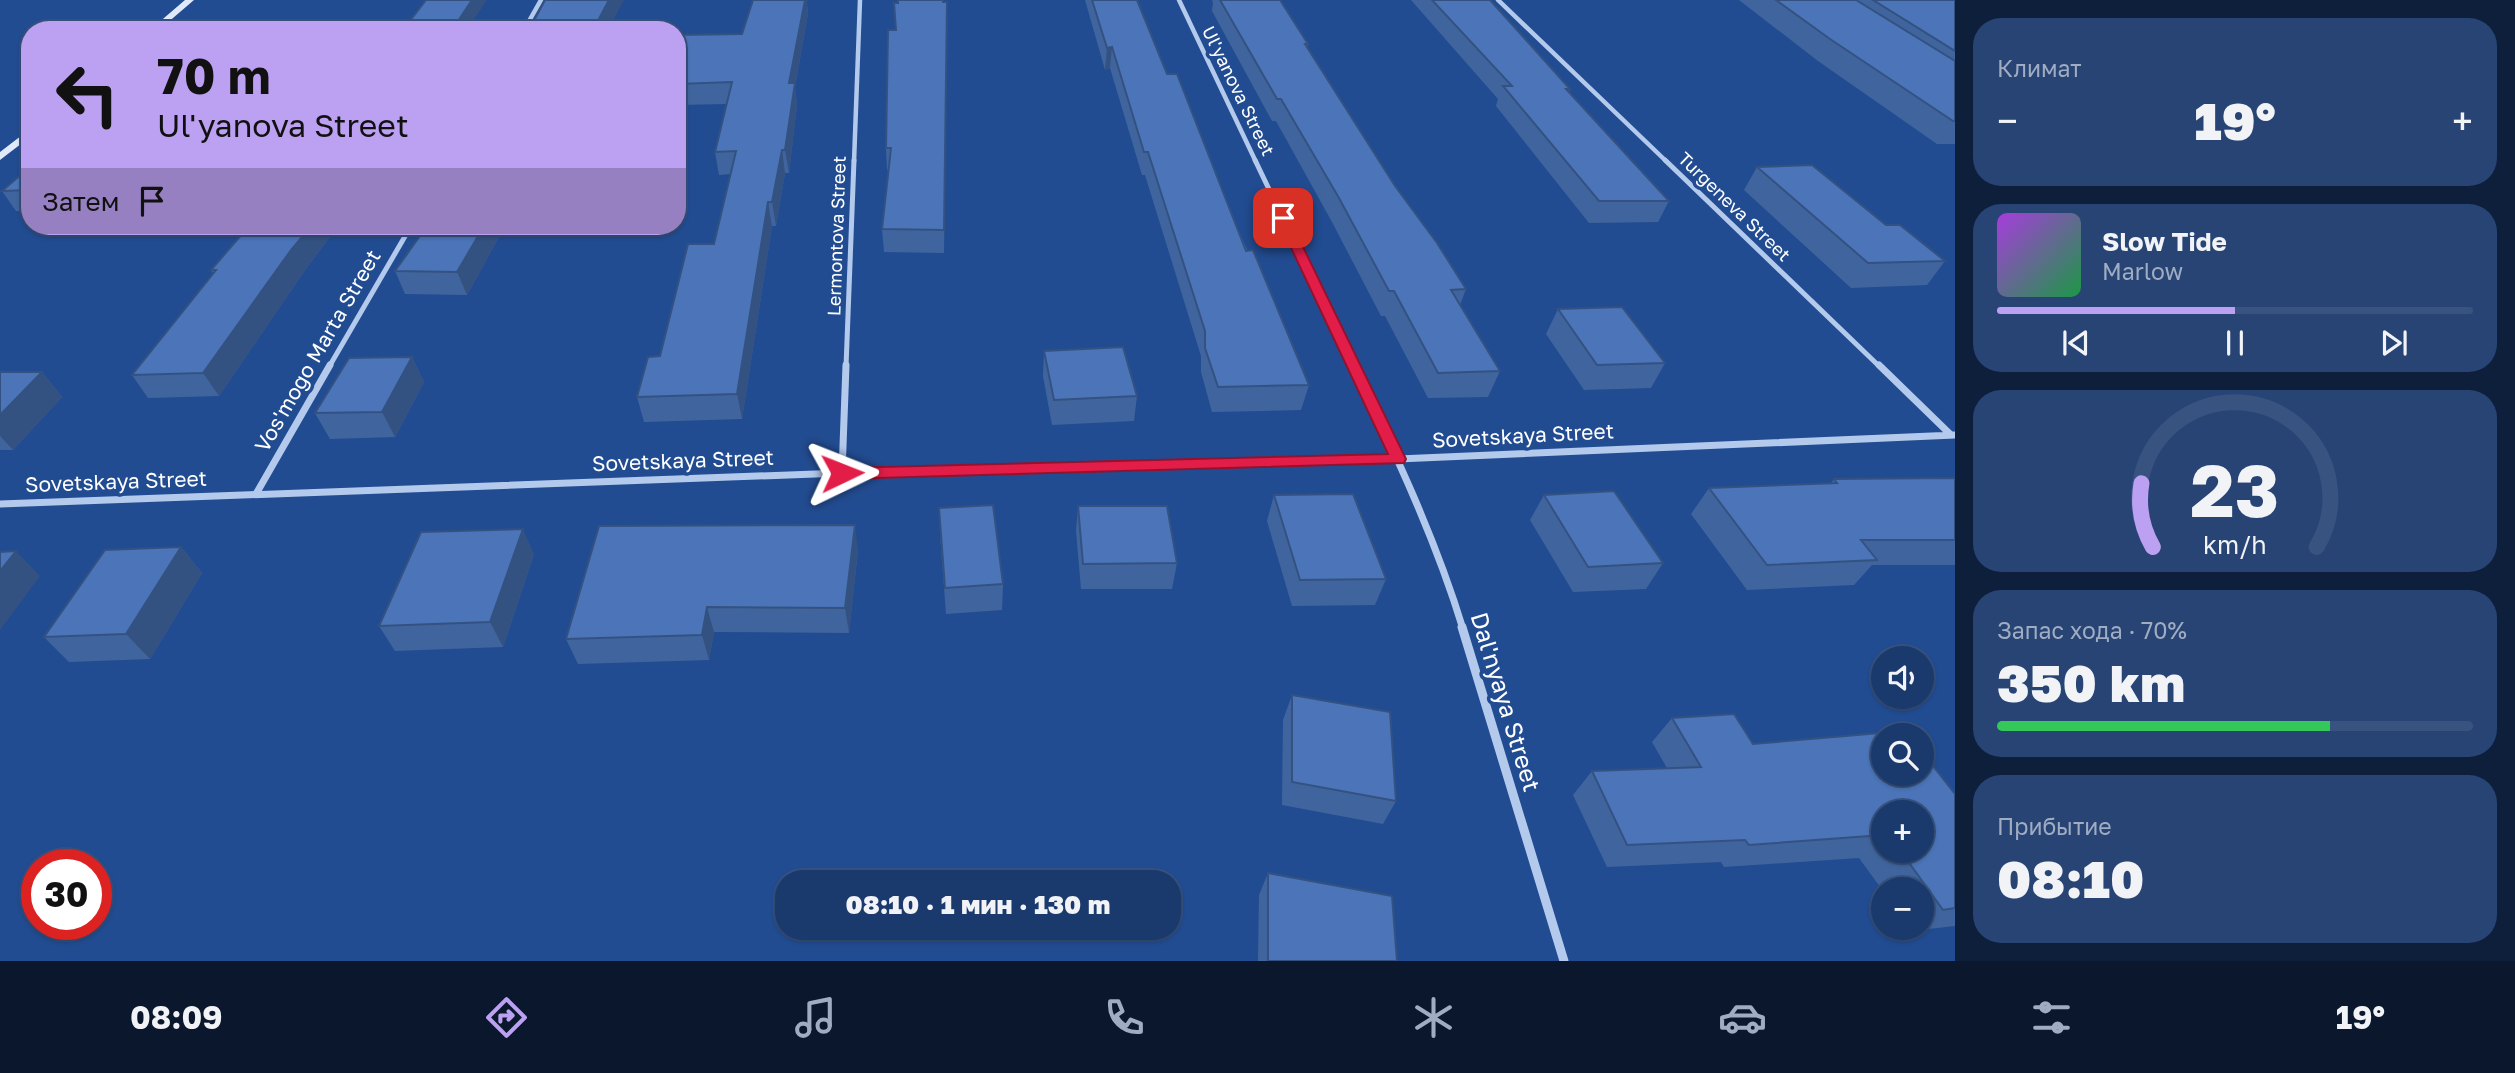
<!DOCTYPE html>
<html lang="ru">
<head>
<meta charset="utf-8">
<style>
  body { margin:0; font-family:"Golos Text",sans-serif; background:#274475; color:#f1f3f6; height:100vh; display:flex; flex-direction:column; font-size:26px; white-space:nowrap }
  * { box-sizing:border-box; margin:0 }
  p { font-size:23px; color:#9facc2 }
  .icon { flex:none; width:38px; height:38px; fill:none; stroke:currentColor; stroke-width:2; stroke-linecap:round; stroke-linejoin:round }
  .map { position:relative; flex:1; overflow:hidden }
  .drawer { display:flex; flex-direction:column; gap:18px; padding:18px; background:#0e1f3c; width:560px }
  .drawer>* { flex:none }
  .hud { position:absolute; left:21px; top:21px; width:665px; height:214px; border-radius:28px; box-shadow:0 2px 5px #0004,0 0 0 2px #385380; background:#bca0f2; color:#111; overflow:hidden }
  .controls { position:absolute; left:1871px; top:646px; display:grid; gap:14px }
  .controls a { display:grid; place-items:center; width:63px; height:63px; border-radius:50%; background:#1a396d; box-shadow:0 2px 5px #0004,0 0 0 2px #385380; font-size:35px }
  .speed { position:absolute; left:21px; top:849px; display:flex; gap:14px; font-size:35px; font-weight:700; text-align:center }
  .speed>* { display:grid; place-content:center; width:91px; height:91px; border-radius:50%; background:#1a396d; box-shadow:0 2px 5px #0004,0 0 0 2px #385380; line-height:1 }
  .speed .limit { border:10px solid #d22; background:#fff; color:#111 }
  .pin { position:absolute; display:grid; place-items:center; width:60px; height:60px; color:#fff; margin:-30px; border-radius:14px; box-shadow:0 4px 10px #0006 }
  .me { position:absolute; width:77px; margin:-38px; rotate:88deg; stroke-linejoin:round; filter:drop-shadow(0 0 5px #0008) }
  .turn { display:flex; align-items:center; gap:24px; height:147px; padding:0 21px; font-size:32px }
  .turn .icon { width:91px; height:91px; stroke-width:2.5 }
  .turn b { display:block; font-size:49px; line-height:60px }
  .then { display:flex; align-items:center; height:66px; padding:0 21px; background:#0003; gap:14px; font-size:26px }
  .big { font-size:52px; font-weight:800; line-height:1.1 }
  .drawer .card { flex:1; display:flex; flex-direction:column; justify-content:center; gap:10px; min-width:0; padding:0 24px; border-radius:28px; background:#274475 }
  .drawer .dial { align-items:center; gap:0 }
  .dial svg { height:182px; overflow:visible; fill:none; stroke:#385380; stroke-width:7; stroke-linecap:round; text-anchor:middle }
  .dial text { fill:#f1f3f6; stroke:none }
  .song { display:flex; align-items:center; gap:21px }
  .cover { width:84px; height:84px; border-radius:10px; background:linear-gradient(135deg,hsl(280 70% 55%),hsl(140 70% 35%)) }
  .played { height:7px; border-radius:4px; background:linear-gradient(90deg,#bca0f2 50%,#385380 50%) }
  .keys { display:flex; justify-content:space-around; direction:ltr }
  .heat { display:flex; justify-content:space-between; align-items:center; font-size:38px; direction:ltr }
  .charge { height:10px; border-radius:5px; background:linear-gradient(90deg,#34c759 70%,#385380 0) }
  .trip { position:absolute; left:775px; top:870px; width:406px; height:70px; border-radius:28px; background:#1a396d; box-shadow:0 2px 5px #0004,0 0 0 2px #385380; font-weight:800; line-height:70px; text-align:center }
  .menu { display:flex; height:112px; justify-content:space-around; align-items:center; background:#0a172c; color:#9facc2 }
  .menu .icon { width:49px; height:49px }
  .menu .current { color:#bca0f2 }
  .menu b { font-size:32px; color:#f1f3f6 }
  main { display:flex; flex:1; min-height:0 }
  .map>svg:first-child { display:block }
</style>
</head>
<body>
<main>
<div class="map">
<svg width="1955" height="961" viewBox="0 0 1955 961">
  <rect width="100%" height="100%" fill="#224c91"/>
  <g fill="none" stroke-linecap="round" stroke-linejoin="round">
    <path stroke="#b3caed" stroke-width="4.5" d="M1179,0L1256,162
      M1498,0L1667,162
      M524,30L541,0
      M854,162L860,0"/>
    <path stroke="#b3caed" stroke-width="5" d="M1255,160L1354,367
      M1665,160L1880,367
      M329,367L411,226
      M846,367L854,160"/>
    <path stroke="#b3caed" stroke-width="7" d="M1353,365C1394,451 1435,537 1463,629
      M1879,365L1951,435
      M842,473L846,365
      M256,494L330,365
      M0,504L842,473L1398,459L1955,435"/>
    <path stroke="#b3caed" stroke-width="9" d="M1462,627L1564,961"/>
    <path fill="#dfe9fa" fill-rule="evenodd" d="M185,0H194L159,30H150Z
      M30,129V137L0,160V152Z"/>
  </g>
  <path fill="#40659e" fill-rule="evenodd" d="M1085,0H1137L1167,74L1309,385L1301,410L1212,412L1201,372V356L1145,175H1142L1110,68L1105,70Z
    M1212,0H1280L1308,44L1307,48L1395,186L1466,289L1460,305L1500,371L1488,397L1428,398L1385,316H1381L1332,222L1276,121H1272L1212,11L1213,3Z
    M1411,0H1490L1570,89L1569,92L1669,201L1658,222L1589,223L1496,106L1498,99Z
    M1739,0H1955V144H1937L1818,61Z
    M807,4L808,13L795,87L797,105L789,173H785L776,226H772L742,419L644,422L637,397L660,356L714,244L730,174L719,175L715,152L727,104L677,105V35L742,34Z
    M947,21L944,253L884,252L882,229L889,170H887L886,148L896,30Z
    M30,167V211H16L2,191Z
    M1757,167L1886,225L1945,261L1927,285L1851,288L1744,190Z
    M249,226H338L303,273L219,396L148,398L132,375L213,273L211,270Z
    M505,226L467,295L405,294L395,271Z
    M1558,309L1665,363L1651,388L1584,390L1546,334Z
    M1044,351L1137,396L1134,421L1052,425L1043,376Z
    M412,357L424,382L395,437L330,439L315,413Z
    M0,372H42L62,397L13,450H0Z
    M1955,478V565H1872L1854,585L1747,590L1691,514L1709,488L1831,483L1834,479Z
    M1274,495L1386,579L1375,605L1292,606L1267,521Z
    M1544,495L1663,563L1646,589L1573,592L1530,520Z
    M1078,506L1177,563L1172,589H1081L1076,531Z
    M939,508L1003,584L1002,610L946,614L940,534Z
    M181,547L202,573L150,659L69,662L44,637Z
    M858,550L849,633L714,632L709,660L578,664L566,639Z
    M534,554L503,647L395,651L379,626Z
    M1292,695L1396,801L1383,824L1282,805L1283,720Z
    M1672,718L1753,744L1955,794V926L1911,931L1909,928H1922V889H1883V891L1859,858L1724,867L1721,862L1607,867L1573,795L1592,771L1667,768L1652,742ZM1883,812L1922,850H1883Z
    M1268,873L1397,961H1258L1259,895Z"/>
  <path fill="#345281" d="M472,0H487L467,30H452Z
    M609,0H624L608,30H593Z
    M803,0H808L807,4L808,13L795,87L797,105L789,173L785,150L789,83Z
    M947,2V21L944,253V230Z
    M1112,47L1110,68L1105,70L1107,48Z
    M782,150L785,173L776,226L772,202Z
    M768,202L772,226L742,419L737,394Z
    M311,226H338L303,273L219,396L203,373L291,250Z
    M484,226H505L467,295L457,272Z
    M412,357L424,382L395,437L382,412Z
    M42,372L62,397L13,450L0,436V415Z
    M855,525L858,550L849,633L845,608Z
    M523,529L534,554L503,647L490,622Z
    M181,547L202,573L150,659L126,634Z
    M16,551L40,576L0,630V571Z
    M707,607L714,632L709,660L702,635Z"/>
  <path fill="#4b75b8" stroke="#345281" stroke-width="2" d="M426,0H472L452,30H403Z
    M545,0H609L593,30H529Z
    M753,0H805L789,83H795L785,150H782L772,202H768L737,394L637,397L648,357L660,356L688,244H714L736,151L715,152L732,82L677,84V35L742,34Z
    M898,0H943V2H947L944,230L882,229L891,148H886L888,30H896L894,3H898Z
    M1092,0H1137L1167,74H1177L1246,251L1253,250L1309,385L1218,387L1205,348V331L1148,152H1144L1112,47L1107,48Z
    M1220,0H1280L1308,44H1305L1395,186L1437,243L1466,289L1451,290L1500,371L1438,373L1394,291H1389L1339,198L1281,99H1277Z
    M1432,0H1490L1570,89H1566L1669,201H1599L1503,86H1512Z
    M1776,0H1856L1955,61V121H1953L1830,39Z
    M1873,0H1955V51Z
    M1812,165L1886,225H1900L1945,261L1868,263L1757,167Z
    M30,167V190L2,191Z
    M249,226H311L291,250L203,373L132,375L216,270H211Z
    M427,226H484L457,272L395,271Z
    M1622,307L1665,363L1597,365L1558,309Z
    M1123,347L1137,396L1054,400L1044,351Z
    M412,357L382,412L315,413L349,358Z
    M0,372H42L0,415Z
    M1955,478V540H1861L1877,560L1767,565L1709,488L1837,483L1834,479Z
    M1614,491L1663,563L1588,567L1544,495Z
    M1353,494L1386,579L1300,580L1274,495Z
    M993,505L1003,584L945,588L939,508Z
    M1078,506H1167L1177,563L1083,564Z
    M855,525L845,608L707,607L702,635L566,639L599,526Z
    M523,529L490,622L379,626L421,532Z
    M181,547L126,634L44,637L105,550Z
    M16,551L0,571V552Z
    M1292,695L1390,712L1396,801L1292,782Z
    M1734,714L1753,744L1904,731L1908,735H1883V774H1922V752L1955,794V908L1943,910L1900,850H1922V812H1883V835L1749,845L1745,840L1627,845L1592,771L1701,767L1672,718Z
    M1268,873L1392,896L1397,961H1268Z"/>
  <path fill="#e11d48" stroke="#92132f" stroke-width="2" d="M1283,214L1289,218L1406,459L1404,463L842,479L834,473L842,468L1388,454L1277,218Z"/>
  <g text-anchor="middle" stroke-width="7" stroke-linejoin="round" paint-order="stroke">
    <g font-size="18" fill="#fff" stroke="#224c91">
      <text transform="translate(1238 91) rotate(64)" y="6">Ul'yanova Street</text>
      <text transform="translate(1734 207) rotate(44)" y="6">Turgeneva Street</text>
      <text transform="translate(837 236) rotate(-88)" y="6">Lermontova Street</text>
    </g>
    <g font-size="21" fill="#fff" stroke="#224c91">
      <text transform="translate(318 351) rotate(-60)" y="7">Vos'mogo Marta Street</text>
      <text transform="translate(1523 436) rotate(-3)" y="7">Sovetskaya Street</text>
      <text transform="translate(683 461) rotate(-2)" y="7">Sovetskaya Street</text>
      <text transform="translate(116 482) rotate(-2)" y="7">Sovetskaya Street</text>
    </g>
    <g font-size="24" fill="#fff" stroke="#224c91">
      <text transform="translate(1505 702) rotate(73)" y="8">Dal'nyaya Street</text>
    </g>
  </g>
</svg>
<div class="controls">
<a><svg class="icon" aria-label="sound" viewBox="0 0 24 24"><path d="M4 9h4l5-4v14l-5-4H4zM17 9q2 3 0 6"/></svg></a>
<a><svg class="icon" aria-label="search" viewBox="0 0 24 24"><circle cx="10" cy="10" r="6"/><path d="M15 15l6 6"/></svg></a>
<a>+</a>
<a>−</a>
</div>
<div class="speed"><div class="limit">30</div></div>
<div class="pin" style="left:1283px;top:218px;background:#d93025"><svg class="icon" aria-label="arrive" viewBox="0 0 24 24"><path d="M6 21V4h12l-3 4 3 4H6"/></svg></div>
<svg class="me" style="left:842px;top:473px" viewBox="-20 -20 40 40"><path d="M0-17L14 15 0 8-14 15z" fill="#e11d48" stroke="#fff" stroke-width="4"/></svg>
<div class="trip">08:10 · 1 мин · 130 m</div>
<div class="hud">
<div class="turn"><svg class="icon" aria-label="left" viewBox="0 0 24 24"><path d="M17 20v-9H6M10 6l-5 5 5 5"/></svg><div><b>70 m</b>Ul'yanova Street</div></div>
<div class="then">Затем<svg class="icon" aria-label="arrive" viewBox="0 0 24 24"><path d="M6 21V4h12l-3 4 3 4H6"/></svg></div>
</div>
</div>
<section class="drawer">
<div class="card"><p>Климат</p>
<div class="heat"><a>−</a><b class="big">19°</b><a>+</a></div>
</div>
<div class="card">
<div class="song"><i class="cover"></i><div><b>Slow Tide</b><p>Marlow</p></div></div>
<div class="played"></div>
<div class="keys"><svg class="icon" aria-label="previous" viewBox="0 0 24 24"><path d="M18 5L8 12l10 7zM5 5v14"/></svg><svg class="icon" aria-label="pause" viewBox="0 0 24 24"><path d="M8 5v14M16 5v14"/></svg><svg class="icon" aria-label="next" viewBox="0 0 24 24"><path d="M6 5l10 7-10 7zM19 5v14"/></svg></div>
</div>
<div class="card dial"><svg viewBox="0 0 100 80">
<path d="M14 69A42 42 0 1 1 86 69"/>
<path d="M14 69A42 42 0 0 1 9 41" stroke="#bca0f2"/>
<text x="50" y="56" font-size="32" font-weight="700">23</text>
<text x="50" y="72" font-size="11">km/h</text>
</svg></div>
<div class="card"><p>Запас хода · 70%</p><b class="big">350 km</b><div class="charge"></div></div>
<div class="card"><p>Прибытие</p><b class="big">08:10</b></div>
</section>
</main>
<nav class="menu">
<b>08:09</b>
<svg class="icon current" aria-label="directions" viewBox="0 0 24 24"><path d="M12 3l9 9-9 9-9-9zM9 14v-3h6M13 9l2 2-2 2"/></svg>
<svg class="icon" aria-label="music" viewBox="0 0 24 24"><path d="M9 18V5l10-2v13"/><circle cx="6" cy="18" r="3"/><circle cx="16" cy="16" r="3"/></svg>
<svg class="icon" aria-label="phone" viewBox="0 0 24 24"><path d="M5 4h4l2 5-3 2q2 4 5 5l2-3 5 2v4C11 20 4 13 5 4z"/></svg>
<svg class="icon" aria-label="climate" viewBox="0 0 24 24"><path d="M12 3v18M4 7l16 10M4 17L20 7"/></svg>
<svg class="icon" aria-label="car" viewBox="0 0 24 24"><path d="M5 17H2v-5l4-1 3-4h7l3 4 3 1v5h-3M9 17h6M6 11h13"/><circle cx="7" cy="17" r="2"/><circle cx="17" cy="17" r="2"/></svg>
<svg class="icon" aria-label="filters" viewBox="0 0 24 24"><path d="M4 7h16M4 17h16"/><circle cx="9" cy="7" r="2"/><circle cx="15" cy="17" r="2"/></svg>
<b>19°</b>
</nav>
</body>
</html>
